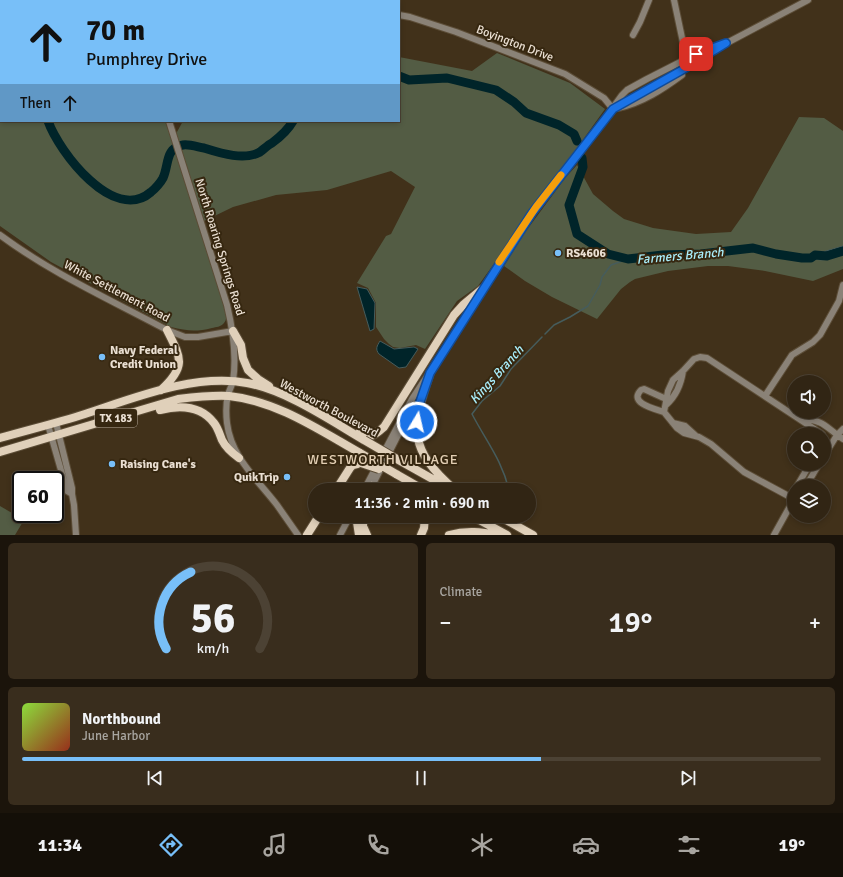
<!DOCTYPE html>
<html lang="en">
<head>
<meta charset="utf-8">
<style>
  body { margin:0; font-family:Signika,sans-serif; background:#392d1d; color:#f1f3f6; height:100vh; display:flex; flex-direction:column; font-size:15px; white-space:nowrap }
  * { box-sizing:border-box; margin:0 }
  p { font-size:13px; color:#a8a5a0 }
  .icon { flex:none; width:22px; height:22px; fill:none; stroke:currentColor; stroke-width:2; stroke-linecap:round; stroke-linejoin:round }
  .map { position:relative; height:535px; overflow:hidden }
  .details { display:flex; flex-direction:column; gap:8px; padding:8px; background:#1b140b; flex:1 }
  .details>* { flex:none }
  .guide { position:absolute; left:0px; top:0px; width:400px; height:122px; box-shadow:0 2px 6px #0003,0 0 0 1px #4c4234; background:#78bff8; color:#111; overflow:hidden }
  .tools { position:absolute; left:787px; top:375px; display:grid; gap:8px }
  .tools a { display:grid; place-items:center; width:44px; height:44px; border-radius:50%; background:#312514; box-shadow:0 2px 6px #0003,0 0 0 1px #4c4234; font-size:20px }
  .speed { position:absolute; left:12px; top:471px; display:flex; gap:8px; font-size:20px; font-weight:700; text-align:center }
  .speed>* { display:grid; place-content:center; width:52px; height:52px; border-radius:50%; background:#312514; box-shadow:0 2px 6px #0003,0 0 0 1px #4c4234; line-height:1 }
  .speed .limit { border:2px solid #111; border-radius:6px; background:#fff; color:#111 }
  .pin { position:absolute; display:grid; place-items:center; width:34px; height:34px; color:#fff; margin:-17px; border-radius:8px; box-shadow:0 2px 6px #0006 }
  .me { position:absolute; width:44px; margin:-22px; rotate:9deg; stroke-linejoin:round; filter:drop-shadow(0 0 3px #0008) }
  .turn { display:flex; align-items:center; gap:14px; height:84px; padding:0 20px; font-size:18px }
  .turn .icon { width:52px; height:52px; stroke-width:2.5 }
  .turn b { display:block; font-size:28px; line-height:34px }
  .then { display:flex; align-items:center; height:38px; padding:0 20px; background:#0003; gap:8px; font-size:15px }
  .big { font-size:30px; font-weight:600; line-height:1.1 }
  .details .card { flex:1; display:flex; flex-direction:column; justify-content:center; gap:6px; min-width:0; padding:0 14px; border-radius:6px; background:#392d1d }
  .details .dial { align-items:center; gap:0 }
  .dial svg { height:104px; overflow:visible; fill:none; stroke:#4c4234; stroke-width:7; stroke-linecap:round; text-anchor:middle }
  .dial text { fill:#f1f3f6; stroke:none }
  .song { display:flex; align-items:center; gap:12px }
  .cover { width:48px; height:48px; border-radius:6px; background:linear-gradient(135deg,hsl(90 70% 55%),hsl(10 70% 35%)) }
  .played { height:4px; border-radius:2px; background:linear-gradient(90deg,#78bff8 65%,#4c4234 65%) }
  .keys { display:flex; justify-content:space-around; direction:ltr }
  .heat { display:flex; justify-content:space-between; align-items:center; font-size:22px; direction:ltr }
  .details .tiles { flex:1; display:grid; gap:8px; grid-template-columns:1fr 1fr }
  .card:last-child { grid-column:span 2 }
  .trip { position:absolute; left:308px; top:483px; width:228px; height:40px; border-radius:20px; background:#312514; box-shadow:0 2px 6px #0003,0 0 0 1px #4c4234; font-weight:600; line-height:40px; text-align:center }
  .tab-bar { display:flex; height:64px; justify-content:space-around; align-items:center; background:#140f08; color:#a8a5a0 }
  .tab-bar .icon { width:28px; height:28px }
  .tab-bar .selected { color:#78bff8 }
  .tab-bar b { font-size:18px; color:#f1f3f6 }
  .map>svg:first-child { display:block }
</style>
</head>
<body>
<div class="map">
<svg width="843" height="535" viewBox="0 0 843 535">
  <rect width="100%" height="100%" fill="#41311a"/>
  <path fill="#535c44" d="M0,0L127,1H1V121H165L172,141L183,121H399V57L472,71L497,53L570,83L605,109L478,286L457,301L425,349L416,345L400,348L393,347L389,344L384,339L376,327V303L368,288L357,283L386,236L391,234L415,187L391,171L327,190L276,195L233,207L200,223L227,311C226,315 227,320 224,323C221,327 216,327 212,328C196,332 187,331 171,327L51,262L0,226Z
    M799,117L824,118L843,131V269L813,281L765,271L728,266H708L668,271L635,279L630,282L621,289L597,319L552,297L525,281L504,266L526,231L566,177L577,165L593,194L613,211L624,219L653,228L696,234L731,232L748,208Z
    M0,506L24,520L15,535H0Z"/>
  <path fill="#002429" stroke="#465c5c" d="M843,246V254C833,257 823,263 813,258L816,254Z
    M357,287L367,289L375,303L374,329L370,331Z
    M380,341L394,349L414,347L418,349L406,367L399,368L379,354C375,349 377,346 380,341Z"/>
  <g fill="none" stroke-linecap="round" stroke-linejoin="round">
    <path stroke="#465c5c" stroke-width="1.5" d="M545,334L554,325L570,317L588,306L600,285L602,277L611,265L628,259
      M509,490C502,460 486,441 472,414L482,401L500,386L511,369L542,337"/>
    <path stroke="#002429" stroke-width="9" d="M11,1L12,0
      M399,76L409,80L447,78L496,90L514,102L526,113L559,125L574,134L577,141
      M48,121C59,152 114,224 151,192C155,189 161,182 163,178C169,165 165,148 183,145C189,144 198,147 204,148C220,153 244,161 260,152C264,149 268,145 272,143C280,137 288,130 293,121
      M582,158L583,167L569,205L577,234L608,254L628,259L663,255L701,254L753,248L776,254L802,258H811L815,255L827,256L843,251"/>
    <g stroke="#5c4d37" stroke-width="8">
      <path id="minor" d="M674,0L685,52
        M133,1V0
        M253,1L254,0
        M362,1V0
        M399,15L410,17L456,32L565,74L604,98L613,109
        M633,35L640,22L649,0
        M723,45L808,0
        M614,108L684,69L713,51
        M618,108C642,103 663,89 682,75
        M169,121L227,305C233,330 237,355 233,381C232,386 229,390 228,395C226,403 226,414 227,423C231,457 257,479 277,505C284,515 291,525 298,535
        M0,235C51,273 111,300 167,330L185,337H198L233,331
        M765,396L792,355L813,342L820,335L839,301L843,285
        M666,405C676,396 681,385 683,371
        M664,412C655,409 628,403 641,390L644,389L666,399
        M801,419C825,420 825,427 843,439
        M673,423L685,426L696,436
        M48,425L67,491L72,494V488L56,423
        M824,456L837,435L843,429
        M372,486L413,406
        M797,486L810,464
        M806,486L819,464
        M364,490L412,399L455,334L507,250L536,207L601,124L622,95L627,90L647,79L696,54L726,43
        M72,494L74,505L76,535
        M794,499L744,472L711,444L699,437L684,433L677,428L664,412L668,391L673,380L683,371L694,359L700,357L707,358L822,434
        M340,535L350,516
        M774,535L794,499"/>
    </g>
    <g stroke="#5c4d37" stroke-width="10">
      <path id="major" d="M233,331L241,345L243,358L248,370L258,379L269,386
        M430,373C411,429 408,449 455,490
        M161,390C187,366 181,358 167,330
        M160,410C180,405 201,406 214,423C218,428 220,435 222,440C226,448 232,453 239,458
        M359,433C372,438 374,436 384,427L454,315L464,304L482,289
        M0,438C28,430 57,423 85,414C134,398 195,373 247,383C286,390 330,420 364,440
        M0,452L178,399C195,397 213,395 229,396C277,401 319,430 360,453
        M395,458L445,486
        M396,474L424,490
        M336,490L350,468L353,465L361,463
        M370,490L372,486
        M356,516L359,535
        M363,516V526L367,535
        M472,516L507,535
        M499,516L533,535
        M307,535L319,516
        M421,535L424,528L425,516
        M449,535C467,530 481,532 499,535"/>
    </g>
    <use href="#minor" stroke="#8a8277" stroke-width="6"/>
    <use href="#major" stroke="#e0d0ba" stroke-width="8"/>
    <g stroke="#5c4d37" stroke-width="10" stroke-linecap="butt">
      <path id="major-bridge" d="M364,440L395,458
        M360,453L396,474
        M361,463L379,469"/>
    </g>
    <use href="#major-bridge" stroke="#e0d0ba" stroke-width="8"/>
  </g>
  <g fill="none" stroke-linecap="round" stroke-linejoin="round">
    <g stroke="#114b97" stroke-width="10">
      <path id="route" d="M417,422L420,402L430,373L532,213L613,109L684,69L726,43L696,54"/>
    </g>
    <use href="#route" stroke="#1a73e8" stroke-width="7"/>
    <path stroke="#f59e0b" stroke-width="7" d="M499,262L536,207L561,175"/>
  </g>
  <g fill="#78bff8" stroke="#362710" stroke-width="1.5">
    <circle cx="558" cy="253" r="4"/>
    <circle cx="102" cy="357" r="4"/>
    <circle cx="112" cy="464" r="4"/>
    <circle cx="287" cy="477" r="4"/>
  </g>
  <g text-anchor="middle" stroke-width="4" stroke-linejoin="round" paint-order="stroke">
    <rect fill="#362710" stroke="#b4a898" stroke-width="1" x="95" y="409" width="42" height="18" rx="3"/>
    <g font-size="11" font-weight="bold" fill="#eadfd2">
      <text x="116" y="422">TX 183</text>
    </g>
    <g font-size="12" fill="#eadfd2" stroke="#362710">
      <text transform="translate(515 43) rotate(21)" y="4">Boyington Drive</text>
      <text transform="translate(220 247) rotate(73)" y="4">North Roaring Springs Road</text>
      <text transform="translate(117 291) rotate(28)" y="4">White Settlement Road</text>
      <text transform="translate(329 408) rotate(28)" y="4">Westworth Boulevard</text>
    </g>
    <g font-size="12" font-weight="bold" fill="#eadfd2" stroke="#362710" text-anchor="start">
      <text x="566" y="257">RS4606</text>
      <text x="110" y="354">Navy Federal<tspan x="110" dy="14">Credit Union</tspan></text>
      <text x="120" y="468">Raising Cane's</text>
      <text x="279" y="481" text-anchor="end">QuikTrip</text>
    </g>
    <g font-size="13" font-style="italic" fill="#a9eefb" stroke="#362710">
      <text transform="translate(680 255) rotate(-5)" y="5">Farmers Branch</text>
      <text transform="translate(496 374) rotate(-48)" y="5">Kings Branch</text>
    </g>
    <g font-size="14" letter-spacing="1" fill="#e2ceb3" stroke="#362710">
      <text x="383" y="464">WESTWORTH VILLAGE</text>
    </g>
  </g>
</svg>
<div class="tools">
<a><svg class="icon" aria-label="sound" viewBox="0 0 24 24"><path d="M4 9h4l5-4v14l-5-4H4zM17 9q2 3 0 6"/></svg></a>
<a><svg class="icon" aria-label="search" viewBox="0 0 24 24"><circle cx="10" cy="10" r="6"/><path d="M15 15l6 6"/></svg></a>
<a><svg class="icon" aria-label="layers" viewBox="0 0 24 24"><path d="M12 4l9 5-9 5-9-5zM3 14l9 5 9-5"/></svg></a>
</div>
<div class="speed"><div class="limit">60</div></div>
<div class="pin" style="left:696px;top:54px;background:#d93025"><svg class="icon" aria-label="arrive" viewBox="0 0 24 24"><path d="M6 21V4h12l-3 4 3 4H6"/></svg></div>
<svg class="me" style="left:417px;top:422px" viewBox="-20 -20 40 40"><circle r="17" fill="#1a73e8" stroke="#fff" stroke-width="3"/><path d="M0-11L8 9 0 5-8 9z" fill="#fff"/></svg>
<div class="trip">11:36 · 2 min · 690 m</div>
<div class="guide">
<div class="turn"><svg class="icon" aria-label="ahead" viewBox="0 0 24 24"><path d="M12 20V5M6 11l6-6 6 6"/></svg><div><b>70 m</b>Pumphrey Drive</div></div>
<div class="then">Then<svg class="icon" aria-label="ahead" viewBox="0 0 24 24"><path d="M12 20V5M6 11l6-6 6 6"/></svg></div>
</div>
</div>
<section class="details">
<div class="tiles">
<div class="card dial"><svg viewBox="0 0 100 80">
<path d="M14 69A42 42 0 1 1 86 69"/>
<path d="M14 69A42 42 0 0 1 33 10" stroke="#78bff8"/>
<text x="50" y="56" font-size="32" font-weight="700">56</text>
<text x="50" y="72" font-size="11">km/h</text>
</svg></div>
<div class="card"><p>Climate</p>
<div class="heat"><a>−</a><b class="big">19°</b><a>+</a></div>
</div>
<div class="card">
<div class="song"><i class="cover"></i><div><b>Northbound</b><p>June Harbor</p></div></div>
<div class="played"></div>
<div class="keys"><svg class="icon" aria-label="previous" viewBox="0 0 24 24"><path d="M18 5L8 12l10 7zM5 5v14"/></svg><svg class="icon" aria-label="pause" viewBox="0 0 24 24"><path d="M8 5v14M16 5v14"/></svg><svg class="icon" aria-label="next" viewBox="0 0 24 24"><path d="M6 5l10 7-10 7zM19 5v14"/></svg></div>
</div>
</div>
</section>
<nav class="tab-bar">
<b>11:34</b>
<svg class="icon selected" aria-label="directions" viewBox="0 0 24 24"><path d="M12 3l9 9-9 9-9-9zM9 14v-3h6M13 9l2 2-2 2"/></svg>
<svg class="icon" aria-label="music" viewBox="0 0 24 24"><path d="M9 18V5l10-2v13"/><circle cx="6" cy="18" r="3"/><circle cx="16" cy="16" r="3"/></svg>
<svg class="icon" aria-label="phone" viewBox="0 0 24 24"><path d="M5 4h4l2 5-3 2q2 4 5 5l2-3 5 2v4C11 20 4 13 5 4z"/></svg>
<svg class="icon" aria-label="climate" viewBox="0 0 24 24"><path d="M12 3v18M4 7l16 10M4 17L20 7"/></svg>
<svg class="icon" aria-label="car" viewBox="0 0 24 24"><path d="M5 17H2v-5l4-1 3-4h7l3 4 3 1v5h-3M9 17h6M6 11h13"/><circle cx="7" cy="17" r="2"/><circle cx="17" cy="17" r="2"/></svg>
<svg class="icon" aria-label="filters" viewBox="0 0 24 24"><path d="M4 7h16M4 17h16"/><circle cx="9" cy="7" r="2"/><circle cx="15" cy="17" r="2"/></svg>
<b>19°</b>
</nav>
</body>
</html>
